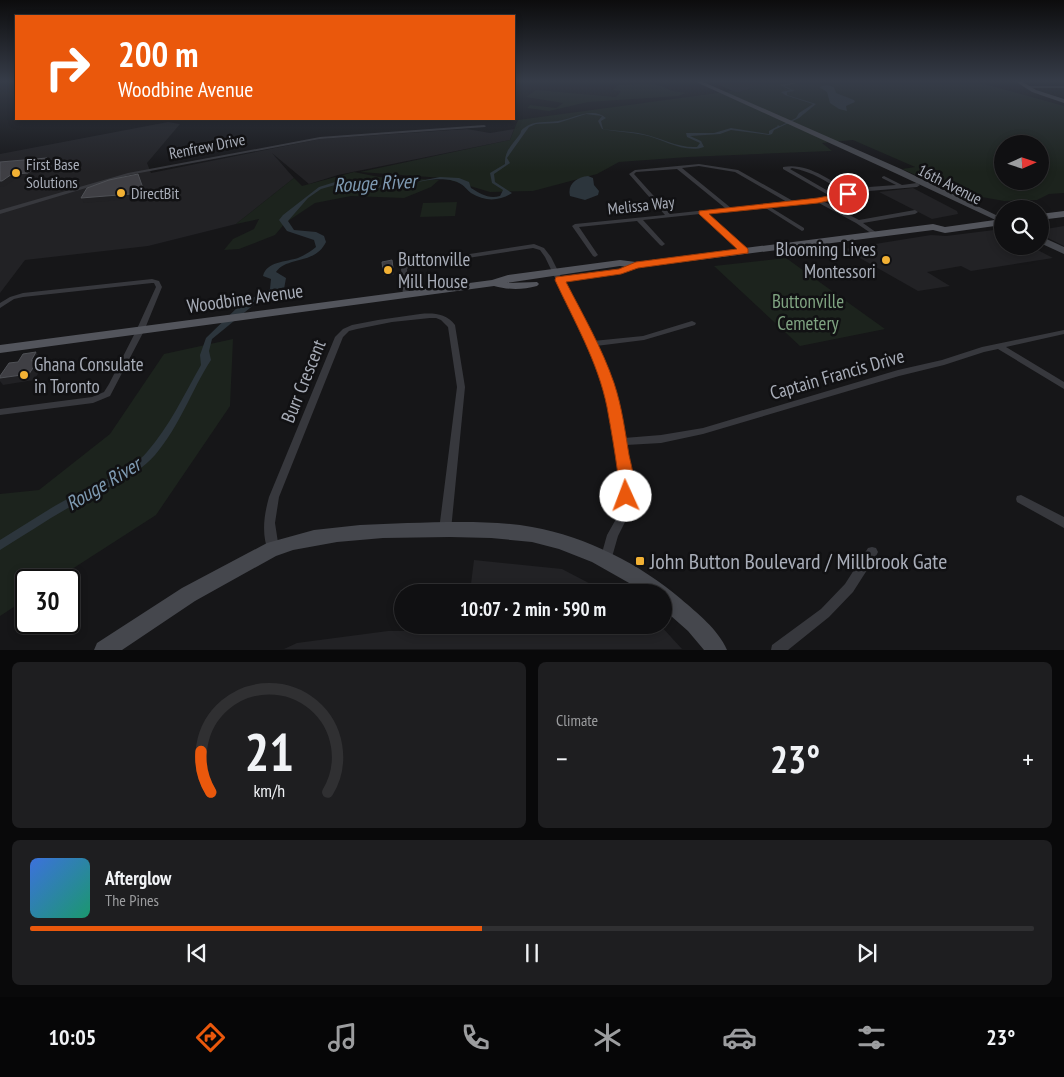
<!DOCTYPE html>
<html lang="en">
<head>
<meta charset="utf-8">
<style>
  body { margin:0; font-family:"PT Sans Narrow",sans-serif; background:#1e1e20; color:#f1f3f6; height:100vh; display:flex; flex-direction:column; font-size:19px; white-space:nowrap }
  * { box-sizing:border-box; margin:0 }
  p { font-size:16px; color:#9c9d9f }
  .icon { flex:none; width:28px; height:28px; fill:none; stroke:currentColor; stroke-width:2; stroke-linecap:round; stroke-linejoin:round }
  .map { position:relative; height:650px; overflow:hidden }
  .drawer { display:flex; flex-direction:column; gap:12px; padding:12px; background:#09090a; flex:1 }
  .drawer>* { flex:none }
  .guide { position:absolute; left:15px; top:15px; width:500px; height:105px; border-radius:0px; box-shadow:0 2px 8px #0003,0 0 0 1px #303032; background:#ea580c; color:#fff; overflow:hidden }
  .needle { width:32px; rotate:87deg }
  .tools { position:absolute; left:994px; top:135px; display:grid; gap:10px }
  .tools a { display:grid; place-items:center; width:55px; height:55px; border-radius:50%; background:#101012; box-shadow:0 2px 8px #0003,0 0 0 1px #303032; font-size:25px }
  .speed { position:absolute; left:15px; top:569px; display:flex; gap:10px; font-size:25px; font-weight:700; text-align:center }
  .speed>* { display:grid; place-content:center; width:65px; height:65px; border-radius:50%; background:#101012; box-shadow:0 2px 8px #0003,0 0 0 1px #303032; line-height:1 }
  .speed .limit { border:2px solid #111; border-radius:8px; background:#fff; color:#111 }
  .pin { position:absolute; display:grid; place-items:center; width:42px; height:42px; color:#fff; margin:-21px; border:2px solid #fff; border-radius:50%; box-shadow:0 1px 5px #0007 }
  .me { position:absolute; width:55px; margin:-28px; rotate:358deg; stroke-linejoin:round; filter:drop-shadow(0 0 4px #0008) }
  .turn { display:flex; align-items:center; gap:18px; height:105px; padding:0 20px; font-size:22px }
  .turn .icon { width:65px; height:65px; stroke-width:2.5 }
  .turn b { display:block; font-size:35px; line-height:42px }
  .big { font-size:38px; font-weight:700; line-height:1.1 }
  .drawer .card { flex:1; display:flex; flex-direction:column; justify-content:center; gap:8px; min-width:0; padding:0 18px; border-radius:8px; background:#1e1e20 }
  .drawer .dial { align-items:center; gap:0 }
  .dial svg { height:130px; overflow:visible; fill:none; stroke:#303032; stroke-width:7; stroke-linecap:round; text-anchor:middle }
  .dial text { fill:#f1f3f6; stroke:none }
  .song { display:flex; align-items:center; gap:15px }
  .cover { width:60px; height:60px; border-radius:8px; background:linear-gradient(135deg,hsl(220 70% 55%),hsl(160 70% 35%)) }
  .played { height:5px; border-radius:2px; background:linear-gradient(90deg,#ea580c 45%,#303032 45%) }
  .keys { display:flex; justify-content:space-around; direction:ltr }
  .heat { display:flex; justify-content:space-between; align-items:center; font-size:28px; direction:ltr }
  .drawer .tiles { flex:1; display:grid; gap:12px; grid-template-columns:1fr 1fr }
  .card:last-child { grid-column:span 2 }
  .trip { position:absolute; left:394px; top:584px; width:278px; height:50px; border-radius:25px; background:#101012; box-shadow:0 2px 8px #0003,0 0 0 1px #303032; font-weight:700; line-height:50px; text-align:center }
  .tabs { display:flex; height:80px; justify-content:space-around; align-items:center; background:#060607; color:#9c9d9f }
  .tabs .icon { width:35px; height:35px }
  .tabs .current { color:#ea580c }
  .tabs b { font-size:22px; color:#f1f3f6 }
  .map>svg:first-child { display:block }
</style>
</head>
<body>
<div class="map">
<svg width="1064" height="650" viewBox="0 0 1064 650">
  <rect width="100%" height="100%" fill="#161618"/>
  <path fill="#222225" d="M711,81H758L763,85L737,93Z
    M168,122L180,124L147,163L151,173L320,139L467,129L490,133L514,129L510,140L338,175L309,184L272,153L294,178L236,224L148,246L25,260L0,293V154Z
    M913,188L957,211L958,214L932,219L879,192Z
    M1064,226V246L1040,234V230Z
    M994,230L1002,232V246H1030L1053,258L971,271L961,266L927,272L950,286L918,291L844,249L931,235L946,236Z
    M474,560L562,569L606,592H470Z
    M467,625H660L682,649H284L297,643L388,631H444Z"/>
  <path fill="#1c231d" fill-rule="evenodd" d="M758,81H973L1064,106V193L1049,194L1037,200L1004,201L954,192L902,169L915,167L853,140L822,143L832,151H830L688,157L619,162L597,174L533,191L490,192L443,178L360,172L510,140L518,120L732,91L737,93L762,85ZM1002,144H1040V181H1002Z
    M654,83L672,91L686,93L678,96L588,102L549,111L527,108L530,105L556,108L563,103L526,97L536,90L616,97L621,91L613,90L618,85Z
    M354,172L379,177L439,180L431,187L404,198L351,196L315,203L285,223L275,235L239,249L224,250L233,239L254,229L259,219L236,224L294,178L302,186Z
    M457,202L455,216L420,217L423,203Z
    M786,258L885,329L800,346L714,266Z
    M233,339L230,406L156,515L55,580H26V599L0,616V494L39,490L110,434L164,354Z"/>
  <path fill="#2c353c" d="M805,81L784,86L795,91L787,92V95L816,104L799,118L774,130L772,134L769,135L731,130L720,134L690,136L701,141L704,147C685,154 663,139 644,135C630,132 616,132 602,129L598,121L602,116L586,114L558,123L536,124L529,127L507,158L510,163L494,174L495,182L512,193C500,201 485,202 471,193C467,190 464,185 459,183C447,176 420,180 410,185L349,190H341L335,185L321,189L308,198L288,221L294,230L316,232L324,236L326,242C315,265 287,256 276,272L286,278L284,289L256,303L212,339L209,351L211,360C191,391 180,426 155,455C133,480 97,492 68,508C45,521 23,536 0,550V540C25,525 49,508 75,495C98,482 130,472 147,452C169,427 184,395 201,365L200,355L206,338L241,304L270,289L271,279L263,276C267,261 286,262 298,258C305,255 310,252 316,247L314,240L287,231L279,220L283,215L319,187L335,182L359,186L410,183L440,177L459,178L469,182L471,188C481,194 488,199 500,196L503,190L492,183L490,173L505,164C504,151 513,144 520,134C522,130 520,131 524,128C534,120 546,123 558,121C572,119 593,106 606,118L601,121L603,129C616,131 630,131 643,134C662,138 677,148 697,147L700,143L687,137L686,133H714L731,128L769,134V131L778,126L777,125L780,126L796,118L799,113L813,104L785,95L781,92L791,90L780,85Z
    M826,85L834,87L836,93L854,100L855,102L846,106L847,111L839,109L830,103L827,92L819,87Z
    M588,176L593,178L594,185L599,191L598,195L585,200L570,196C567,184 577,177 588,176Z"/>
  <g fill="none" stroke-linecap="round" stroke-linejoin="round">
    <path fill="#37383d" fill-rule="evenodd" d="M1026,86H1064V88H1025Z
      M484,125L486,126L485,127L320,139L129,175L0,214V210L128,173L320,137Z
      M699,164L738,170L793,201L830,196L783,169V167C807,162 830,180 850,192L869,187L896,185L882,178V177L884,176L902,185L917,183L920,185L917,187L869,191L823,201L859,220L915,210L918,212L915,214L863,223L877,233L878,234L875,236L856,223L817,202L770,207L804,228V230L802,231L764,207L706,214L747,250V252H743L700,214L643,220L664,243L665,244L662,246L660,245L637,221L579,227L598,255L595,257L593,256L572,226L575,224L665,215L629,174L635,170ZM699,166L735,172L787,202L731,208L682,168ZM792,168C811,171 828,182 844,193L835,195L790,169ZM677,169L725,208L670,214L634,174L636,172Z
      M534,244L544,248L551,257L593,341L643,336L692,321L696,323L695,325L644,340L596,346C611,376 618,405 624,438L661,435L703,428L898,370L942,360L982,347L1064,330V334L1006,347L1064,382V389L998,349L984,352L944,365L899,376L703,434L661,443L626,445L631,476L630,512L618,536L610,564L606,565L602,564L600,560L607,535L620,512L621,476L616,445L614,442L615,440L610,406L596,363L545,257L540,250L533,248L409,267L407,269L409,295L406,297L403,295L401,269L405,264Z
      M152,279L159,281L162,287L144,331L110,396L93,403L0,415V409L92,397L104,392L109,384L136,331L156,287L154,283H152L23,297L14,299L0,308V303L10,297L23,293Z
      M420,314C433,313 446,313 455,325L465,387L451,530L449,533L445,535L441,533L439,530L457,387L448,327L441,320L436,318H430L392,322L357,329L349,331L343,337L279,497L275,523L279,549L277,553L273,554L269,553C261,535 264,515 269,497L335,337L343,329L352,325L378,320Z
      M1021,495L1064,517V528L1017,502L1016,499L1017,496Z
      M872,547L876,548L878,552L876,556L853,592L829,617L788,650H771L772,645L821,609L845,584L868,548Z"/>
    <path fill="#45474d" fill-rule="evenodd" d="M694,81H701L901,169L1002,218V223L895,173Z
      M1015,81H1021L1036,90L1064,99V103L1032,92Z
      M1040,236L1064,247V254L1040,243Z
      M407,523C448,522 491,520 532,527C587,537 640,564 681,599C697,613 718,629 727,650H704L688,631L662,608V592H645L592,562L559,549L532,542L491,538L450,537L383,538L337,542L293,550L276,556L195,601L122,650H94L97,643L182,588L267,543L314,530L360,525Z"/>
    <path fill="#53555c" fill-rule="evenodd" d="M1064,211V217L1040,220V214Z
      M1002,219V225L945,233L933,230L636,268L620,266L506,283L537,282L539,284L537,286C522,290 509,290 494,286L0,353V345L492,280L508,275L620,260L636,262L933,224L945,227Z"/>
  </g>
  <path fill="#212124" d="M47,158L49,163L31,178L15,179L5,186L0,187V181L12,174Z
    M138,174L147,199L135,202L132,196Z
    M131,194L133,199L84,203L81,198Z
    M392,260L394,275L384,276L383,270Z
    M36,352L41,359L39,361L43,366L34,380L3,385L0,381V378L31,361Z"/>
  <path fill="#3f3f44" stroke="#4f5156" d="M47,158L28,173L12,174L2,181H0V162Z
    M138,174L145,194L132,196L131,194L81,198L87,188L109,180Z
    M392,260L393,268L383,270L382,262Z
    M36,352L31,361L38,360L29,374L0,378V376L9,363L18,362L23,354Z"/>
  <linearGradient id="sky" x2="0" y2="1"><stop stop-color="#0c0c0d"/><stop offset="0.47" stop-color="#363c48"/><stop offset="1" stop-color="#363c48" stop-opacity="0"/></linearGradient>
  <rect width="1064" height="172" fill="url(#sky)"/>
  <path fill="#ea580c" stroke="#983908" d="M848,192L852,194L851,196L818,203L709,214L748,249V253L638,268L621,274L566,282C583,315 602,348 614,383C622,407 625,431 629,455C632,469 638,488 631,501L626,503L620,501C616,493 619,484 618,475C615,452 611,429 607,407C598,362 574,321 555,280L556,277L619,269L636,262L737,249L699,214V211L818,198Z"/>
  <g fill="#f2b134" stroke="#111113" stroke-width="2">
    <circle cx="16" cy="173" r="5"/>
    <circle cx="121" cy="193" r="5"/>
    <circle cx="886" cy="260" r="5"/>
    <circle cx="388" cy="270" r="5"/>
    <circle cx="24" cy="375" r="5"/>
    <rect x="635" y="556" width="10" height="10" rx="2.5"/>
  </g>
  <g text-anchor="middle" stroke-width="5" stroke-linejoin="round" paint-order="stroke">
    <g font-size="16" fill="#a8adb8" stroke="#111113">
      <text transform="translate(207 146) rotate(-11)" y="6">Renfrew Drive</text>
      <text transform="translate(950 184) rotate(27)" y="6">16th Avenue</text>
      <text transform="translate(641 205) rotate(-6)" y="6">Melissa Way</text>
    </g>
    <g font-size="16" fill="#a8adb8" stroke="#111113" text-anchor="start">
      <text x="26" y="170">First Base<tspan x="26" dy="18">Solutions</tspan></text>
      <text x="131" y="199">DirectBit</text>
    </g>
    <g font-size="19" fill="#a8adb8" stroke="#111113" text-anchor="start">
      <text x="876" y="256" text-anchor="end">Blooming Lives<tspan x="876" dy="22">Montessori</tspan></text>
      <text x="398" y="266">Buttonville<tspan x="398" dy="22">Mill House</tspan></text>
      <text x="34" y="371">Ghana Consulate<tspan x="34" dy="22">in Toronto</tspan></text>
    </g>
    <g font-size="19" fill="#a8adb8" stroke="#111113">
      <text transform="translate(245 298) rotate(-8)" y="7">Woodbine Avenue</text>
      <text transform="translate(837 374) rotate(-16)" y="7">Captain Francis Drive</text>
      <text transform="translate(303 381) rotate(-68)" y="7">Burr Crescent</text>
    </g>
    <g font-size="19" fill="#7fa381" stroke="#111113">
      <text x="808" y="308">Buttonville<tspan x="808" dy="22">Cemetery</tspan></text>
    </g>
    <g font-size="20" font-style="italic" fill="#7f9bb3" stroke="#111113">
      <text transform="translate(375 183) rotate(-3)" y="7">Rouge River</text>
      <text transform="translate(103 484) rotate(-31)" y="7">Rouge River</text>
    </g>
    <g font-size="22" fill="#a8adb8" stroke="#111113" text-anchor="start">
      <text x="650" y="569">John Button Boulevard / Millbrook Gate</text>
    </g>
  </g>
</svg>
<div class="tools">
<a><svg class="needle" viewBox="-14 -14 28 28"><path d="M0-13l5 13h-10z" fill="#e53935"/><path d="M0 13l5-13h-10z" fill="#9c9d9f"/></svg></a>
<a><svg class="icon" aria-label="search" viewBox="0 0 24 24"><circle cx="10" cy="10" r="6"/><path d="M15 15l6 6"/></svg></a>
</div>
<div class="speed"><div class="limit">30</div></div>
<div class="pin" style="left:848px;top:194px;background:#d93025"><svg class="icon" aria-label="arrive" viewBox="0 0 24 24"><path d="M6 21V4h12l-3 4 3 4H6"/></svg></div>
<svg class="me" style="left:626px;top:496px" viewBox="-20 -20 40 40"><circle r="19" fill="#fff"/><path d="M0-13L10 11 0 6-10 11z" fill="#ea580c"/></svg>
<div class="trip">10:07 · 2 min · 590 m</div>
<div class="guide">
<div class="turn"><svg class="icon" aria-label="right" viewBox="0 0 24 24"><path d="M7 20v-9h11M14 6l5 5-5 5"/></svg><div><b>200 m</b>Woodbine Avenue</div></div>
</div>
</div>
<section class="drawer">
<div class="tiles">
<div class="card dial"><svg viewBox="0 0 100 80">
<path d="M14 69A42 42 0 1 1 86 69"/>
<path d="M14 69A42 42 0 0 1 8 44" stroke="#ea580c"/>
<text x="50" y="56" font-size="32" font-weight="700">21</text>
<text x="50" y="72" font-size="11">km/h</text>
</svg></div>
<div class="card"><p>Climate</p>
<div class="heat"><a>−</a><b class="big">23°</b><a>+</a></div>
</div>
<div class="card">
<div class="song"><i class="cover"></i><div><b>Afterglow</b><p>The Pines</p></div></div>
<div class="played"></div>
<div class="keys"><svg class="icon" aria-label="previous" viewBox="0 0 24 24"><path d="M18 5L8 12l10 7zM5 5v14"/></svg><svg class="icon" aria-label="pause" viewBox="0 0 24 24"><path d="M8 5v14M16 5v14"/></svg><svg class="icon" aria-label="next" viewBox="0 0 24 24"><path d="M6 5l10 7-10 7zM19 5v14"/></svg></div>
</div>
</div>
</section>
<nav class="tabs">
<b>10:05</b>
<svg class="icon current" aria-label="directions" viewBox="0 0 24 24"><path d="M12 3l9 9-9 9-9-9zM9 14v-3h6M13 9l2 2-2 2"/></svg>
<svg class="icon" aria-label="music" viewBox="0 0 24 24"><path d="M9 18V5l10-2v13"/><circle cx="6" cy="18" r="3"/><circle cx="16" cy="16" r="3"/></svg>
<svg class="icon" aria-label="phone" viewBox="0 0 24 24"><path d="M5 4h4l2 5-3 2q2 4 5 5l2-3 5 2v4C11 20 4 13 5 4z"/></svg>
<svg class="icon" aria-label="climate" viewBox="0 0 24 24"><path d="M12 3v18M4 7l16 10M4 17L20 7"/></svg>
<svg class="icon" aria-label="car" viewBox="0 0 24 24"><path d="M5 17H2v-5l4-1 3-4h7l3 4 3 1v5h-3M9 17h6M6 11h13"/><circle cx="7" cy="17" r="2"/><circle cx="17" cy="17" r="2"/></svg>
<svg class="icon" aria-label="filters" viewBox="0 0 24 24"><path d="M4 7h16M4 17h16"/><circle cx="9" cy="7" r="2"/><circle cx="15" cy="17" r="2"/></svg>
<b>23°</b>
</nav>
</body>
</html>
